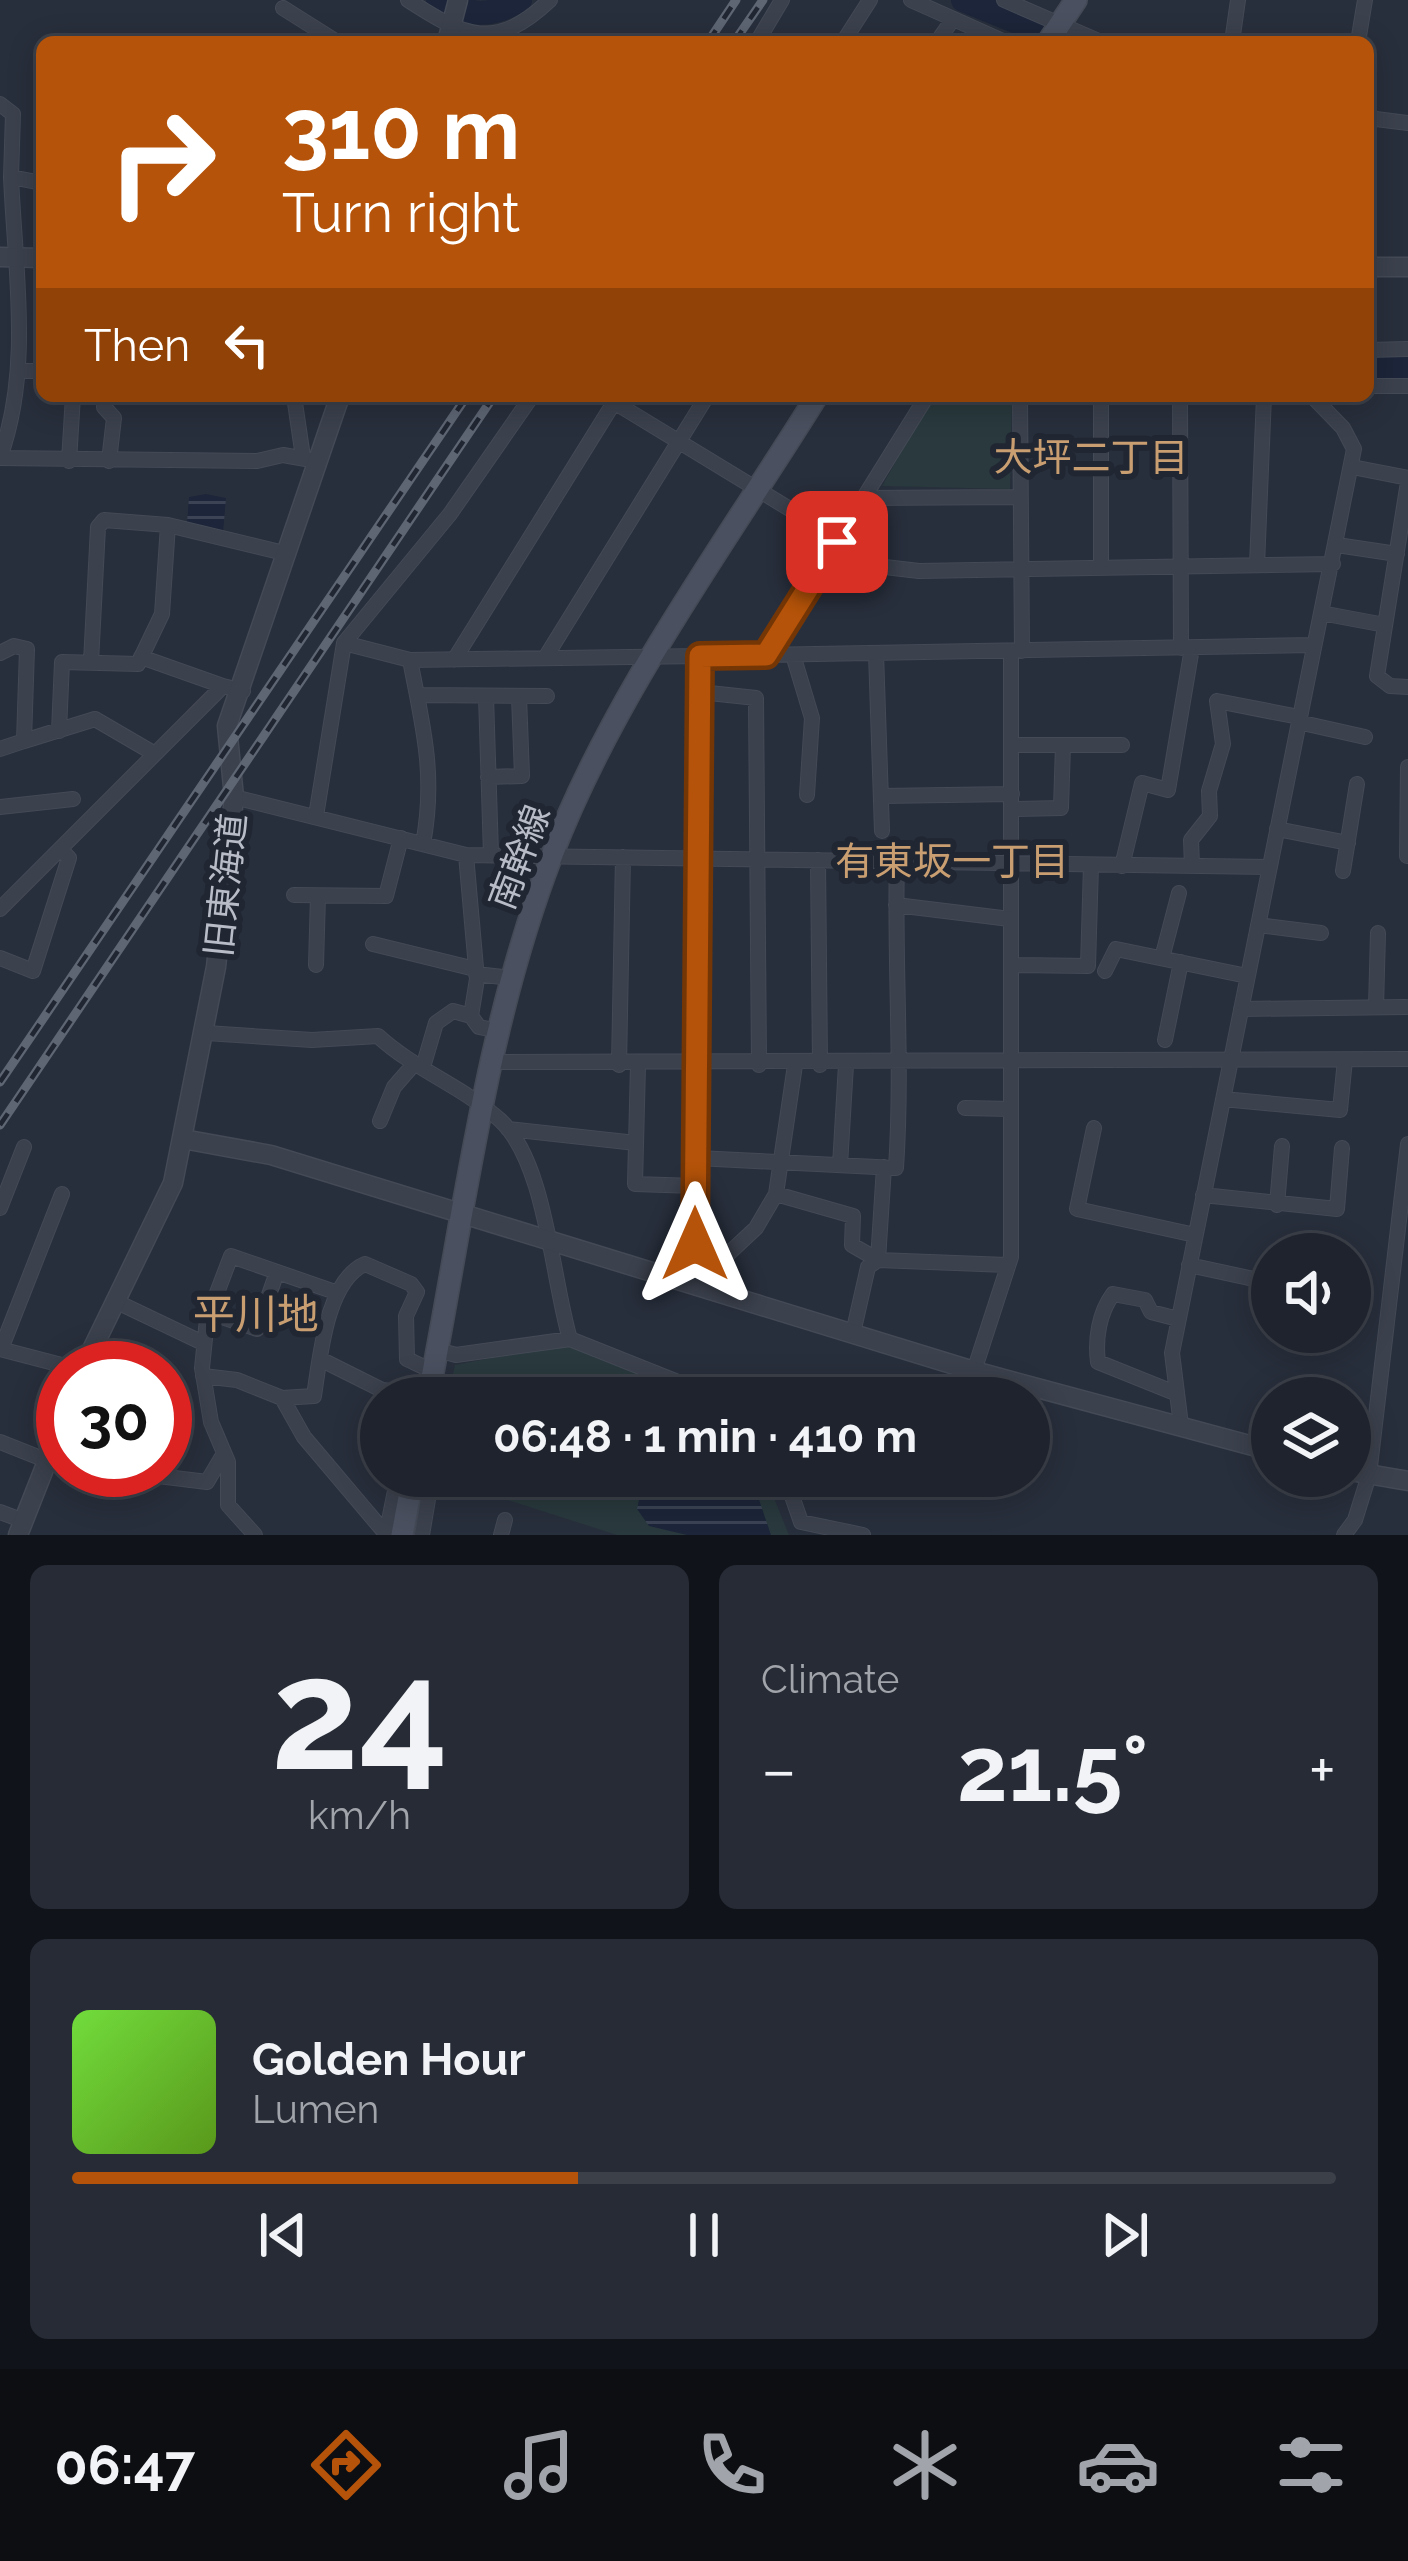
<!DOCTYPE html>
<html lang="en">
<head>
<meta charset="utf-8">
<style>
  body { margin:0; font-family:Raleway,"Noto Sans JP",sans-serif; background:#262b35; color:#f1f3f6; height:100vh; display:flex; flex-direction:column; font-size:45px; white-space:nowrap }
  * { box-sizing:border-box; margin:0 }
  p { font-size:39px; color:#a1a4aa }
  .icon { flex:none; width:66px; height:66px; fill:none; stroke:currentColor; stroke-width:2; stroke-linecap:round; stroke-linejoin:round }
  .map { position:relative; height:1535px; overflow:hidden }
  .drawer { display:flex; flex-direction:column; gap:30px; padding:30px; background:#101319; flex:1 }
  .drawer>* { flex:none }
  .banner { position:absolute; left:36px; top:36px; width:1338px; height:366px; border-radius:18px; box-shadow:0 6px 30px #0003,0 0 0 3px #3c4049; background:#b45309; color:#fff; overflow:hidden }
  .buttons { position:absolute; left:1251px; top:1233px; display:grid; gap:24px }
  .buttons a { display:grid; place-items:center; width:120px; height:120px; border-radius:50%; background:#1e232d; box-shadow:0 6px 30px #0003,0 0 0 3px #3c4049; font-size:60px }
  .speed { position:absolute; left:36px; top:1341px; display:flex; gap:24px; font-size:60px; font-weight:700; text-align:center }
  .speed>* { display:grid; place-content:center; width:156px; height:156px; border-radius:50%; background:#1e232d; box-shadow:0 6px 30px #0003,0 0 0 3px #3c4049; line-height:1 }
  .speed .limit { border:18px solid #d22; background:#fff; color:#111 }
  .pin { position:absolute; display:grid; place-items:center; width:102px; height:102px; color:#fff; margin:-51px; border-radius:24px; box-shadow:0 6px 18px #0006 }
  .me { position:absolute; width:132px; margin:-66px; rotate:0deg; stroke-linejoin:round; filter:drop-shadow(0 0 9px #0008) }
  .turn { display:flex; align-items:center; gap:42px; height:252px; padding:0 48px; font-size:54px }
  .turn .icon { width:156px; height:156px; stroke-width:2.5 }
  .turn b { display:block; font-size:84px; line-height:102px }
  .then { display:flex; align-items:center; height:114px; padding:0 48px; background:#0003; gap:24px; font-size:45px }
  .big { font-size:90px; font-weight:700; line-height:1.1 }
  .drawer .widget { flex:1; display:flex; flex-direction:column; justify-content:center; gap:18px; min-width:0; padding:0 42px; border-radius:18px; background:#262b35 }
  .drawer .dial { align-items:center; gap:0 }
  .dial b { font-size:156px; line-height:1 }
  .song { display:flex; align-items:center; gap:36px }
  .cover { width:144px; height:144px; border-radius:18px; background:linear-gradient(135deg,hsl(100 70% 55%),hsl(90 70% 35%)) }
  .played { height:12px; border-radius:6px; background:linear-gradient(90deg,#b45309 40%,#3c4049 40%) }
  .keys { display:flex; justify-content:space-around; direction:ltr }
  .heat { display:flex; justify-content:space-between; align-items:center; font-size:66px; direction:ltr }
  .drawer .tiles { flex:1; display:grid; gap:30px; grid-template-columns:1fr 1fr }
  .widget:last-child { grid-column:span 2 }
  .trip { position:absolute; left:360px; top:1377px; width:690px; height:120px; border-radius:60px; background:#1e232d; box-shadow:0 6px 30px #0003,0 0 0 3px #3c4049; font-weight:700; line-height:120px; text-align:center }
  .tabs { display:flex; height:192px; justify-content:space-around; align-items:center; background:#0c0e12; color:#a1a4aa }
  .tabs .icon { width:84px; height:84px }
  .tabs .on { color:#b45309 }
  .tabs b { font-size:54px; color:#f1f3f6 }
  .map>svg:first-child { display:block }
</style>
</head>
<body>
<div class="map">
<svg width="1408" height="1535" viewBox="0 0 1408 1535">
  <defs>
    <pattern id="water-rules" width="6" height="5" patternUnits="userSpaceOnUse" patternTransform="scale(3)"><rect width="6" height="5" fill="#1c2539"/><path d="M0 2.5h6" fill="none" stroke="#3b4354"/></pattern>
  </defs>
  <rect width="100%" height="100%" fill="#282f3c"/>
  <path fill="#29393d" d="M933,396H1012L1010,489L882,486Z
    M563,1344L699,1398H448L455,1365Z
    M433,1476H765L789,1535H617Z"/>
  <path fill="url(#water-rules)" d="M206,494L226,498L223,533L187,523L189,497Z
    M644,1476H751L771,1535H687L649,1526L637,1509Z"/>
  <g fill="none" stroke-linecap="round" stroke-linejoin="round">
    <path stroke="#1c2539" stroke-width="24" d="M438,0C471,15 489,19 520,0
      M963,0L1065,42
      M1368,366L1408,367"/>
    <g stroke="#444a56" stroke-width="16">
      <path id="minor" d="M408,0C465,37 495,52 550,0
        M911,0L1005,42
        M1004,0L1101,42
        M283,8L337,42
        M757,42L782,0
        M843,42L870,0
        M937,42L953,19
        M1232,42L1238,0
        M1358,42L1365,0
        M0,104L13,114L11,177
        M1368,118L1408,123
        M1368,350L1408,349
        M18,371H42
        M1368,386H1408
        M106,396L104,407L114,418L109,461
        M294,396L303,457
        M532,396L450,514L344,643L410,660L700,656L696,1284
        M604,396L885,567L919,571L1333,564
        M1020,396L1022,651
        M1101,396V567
        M1180,396L1181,648
        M0,457C32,369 15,270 11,177L42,183
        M0,458L257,461L283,455L317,461
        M69,461L73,396
        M1352,467L1408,478
        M1408,482L1377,676L1390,686L1408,687
        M864,498L1019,497
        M1337,545L1397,554
        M1257,565L1264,396
        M1321,613L1385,625
        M0,653L14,646L27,649L24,741L95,719L155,754
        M876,653L882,831
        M766,655L927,396
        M793,655L812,718L807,795
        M700,656L1313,645
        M141,657L223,686
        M545,658L707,396
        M410,660C423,727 436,775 423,844
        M454,660L618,396
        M91,662L98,527L104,520L168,525L288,554
        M700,692L756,698L759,1065
        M417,695L547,696
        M486,696L491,855
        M1298,722L1365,737
        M59,731L62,662L138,664L162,614L168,525
        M1013,745H1122
        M0,749L24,741
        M488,777L522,776L519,696
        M882,796L1012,794
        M234,797L466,855L1269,867
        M0,807L73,799
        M1012,809L1061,808L1063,745
        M316,816L344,643
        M1277,829L1348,843
        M466,855L477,979L471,1016L479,1027L499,1031
        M1407,856L1408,767
        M818,860L820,1065
        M1122,866L1142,783L1168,790L1192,648
        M1192,866L1191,840L1210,816L1209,791L1223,744L1217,701L1299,717
        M1343,871L1357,784
        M294,895L386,896L401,838
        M896,905L1010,919
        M0,909L223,686L243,691
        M1258,925L1321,933
        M373,944L475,969
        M0,958L33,971L69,858L61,850
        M1162,958L1179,893
        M316,965L318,896
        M1011,965L1088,966L1091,865
        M1105,971L1116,949L1247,976
        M476,974L511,978
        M1376,1007L1378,933
        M1241,1009L1406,1007
        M206,1033L312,1040L378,1036C415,1070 462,1086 500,1120C546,1162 552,1279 570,1339
        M1165,1040L1181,962
        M492,1062L1408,1059
        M619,1065L623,857
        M638,1065L635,1184L695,1186
        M423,1067L436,1023L453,1011L471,1016
        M1223,1099L1340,1110L1345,1060
        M965,1108L1011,1109
        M380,1121L394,1087L414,1064
        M1094,1128L1077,1209L1195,1235
        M508,1129L636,1143
        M697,1158L896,1168C903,1064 894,963 897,859
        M840,1165L846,1065
        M776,1194L853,1216L852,1245L878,1260L1007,1265
        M1203,1195L1337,1209L1342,1148
        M1277,1205L1282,1146
        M0,1208L24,1147
        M1189,1265L1272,1283
        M696,1284L756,1228L776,1194L795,1065
        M115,1301L203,1343
        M210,1313L257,1329L277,1272
        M853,1333L868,1267L878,1260L884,1167
        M0,1349L73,1368
        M1,1349L62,1194
        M438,1350L456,1355L570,1339L718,1398
        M320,1359L382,1390L429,1395
        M203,1376L237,1380L282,1398L304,1437L386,1534
        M1175,1393L1098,1362C1095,1339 1099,1313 1113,1294L1145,1300L1151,1312L1178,1319
        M282,1398L314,1396C320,1358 326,1281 365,1264L411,1284L417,1292L406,1316L407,1359L434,1372
        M952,1398L974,1371L1011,1257V651
        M1181,1425L1172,1353L1354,449L1343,428L1312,396
        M0,1442L48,1461
        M142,1474L207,1482L223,1455
        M785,1476L801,1522L863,1535
        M0,1512L24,1521
        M255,1535L228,1505V1462L211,1422L202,1368L207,1319L231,1256L338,1293
        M386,1535L398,1476
        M422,1535L432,1476
        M501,1535L505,1520
        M1344,1535L1355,1520L1369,1475L1408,1144"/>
    </g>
    <g stroke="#444a56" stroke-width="21">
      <path id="tertiary" d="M447,42L458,0
        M0,257L42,258
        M1368,267H1408
        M183,1139L271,1155L974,1371L1272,1451
        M83,1368L173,1183L216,967L234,797L227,726L340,396
        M1350,1471L1408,1481
        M18,1535L63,1421"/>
    </g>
    <g stroke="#444a56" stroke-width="24">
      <path id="secondary" d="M1048,42L1076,0
        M428,1398C464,1217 485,1028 552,855C613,695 727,541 817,396
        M402,1535L413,1476"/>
    </g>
    <use href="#minor" stroke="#3b414d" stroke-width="14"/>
    <use href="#tertiary" stroke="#3b414d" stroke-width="18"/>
    <use href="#secondary" stroke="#4a505f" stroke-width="21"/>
    <g stroke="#5e6573" stroke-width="9">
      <path id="rail" d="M708,42L736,0
        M734,42L763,0
        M0,1082L467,396
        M0,1125L494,396"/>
    </g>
    <use href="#rail" stroke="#202632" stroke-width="4.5" stroke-dasharray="14" stroke-linecap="butt"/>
  </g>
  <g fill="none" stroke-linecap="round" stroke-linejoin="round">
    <g stroke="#753606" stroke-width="30">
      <path id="route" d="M695,1244L700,656L766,655L837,542"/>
    </g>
    <use href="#route" stroke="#b45309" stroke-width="21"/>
  </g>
  <g text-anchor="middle" stroke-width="12" stroke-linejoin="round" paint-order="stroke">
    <g font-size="36" fill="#b7bcc7" stroke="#202632">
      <text transform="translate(519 857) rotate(-69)" y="13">南幹線</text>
      <text transform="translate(225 885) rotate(-84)" y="13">旧東海道</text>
    </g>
    <g font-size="39" fill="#c99e71" stroke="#202632">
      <text x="1091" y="471">大坪二丁目</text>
      <text x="952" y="875">有東坂一丁目</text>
    </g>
    <g font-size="42" fill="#c99e71" stroke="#202632">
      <text x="256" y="1329">平川地</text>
    </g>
  </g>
</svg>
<div class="buttons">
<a><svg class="icon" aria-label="sound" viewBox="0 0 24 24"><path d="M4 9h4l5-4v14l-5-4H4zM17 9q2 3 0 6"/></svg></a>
<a><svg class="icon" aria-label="layers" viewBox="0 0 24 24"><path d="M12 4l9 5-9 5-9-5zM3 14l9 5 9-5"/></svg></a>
</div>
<div class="speed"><div class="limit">30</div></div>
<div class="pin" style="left:837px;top:542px;background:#d93025"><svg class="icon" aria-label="arrive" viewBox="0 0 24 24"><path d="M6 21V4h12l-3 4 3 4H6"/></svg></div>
<svg class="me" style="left:695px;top:1244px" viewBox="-20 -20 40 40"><path d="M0-17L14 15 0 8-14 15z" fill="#b45309" stroke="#fff" stroke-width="4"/></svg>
<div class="trip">06:48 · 1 min · 410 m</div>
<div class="banner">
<div class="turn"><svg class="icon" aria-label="right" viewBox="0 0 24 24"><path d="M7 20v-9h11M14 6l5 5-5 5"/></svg><div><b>310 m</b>Turn right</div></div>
<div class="then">Then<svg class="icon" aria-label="left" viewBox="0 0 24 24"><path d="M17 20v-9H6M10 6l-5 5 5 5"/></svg></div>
</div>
</div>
<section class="drawer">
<div class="tiles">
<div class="widget dial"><b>24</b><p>km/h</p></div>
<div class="widget"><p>Climate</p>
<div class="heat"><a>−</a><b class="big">21.5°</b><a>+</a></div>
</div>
<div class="widget">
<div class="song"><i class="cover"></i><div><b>Golden Hour</b><p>Lumen</p></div></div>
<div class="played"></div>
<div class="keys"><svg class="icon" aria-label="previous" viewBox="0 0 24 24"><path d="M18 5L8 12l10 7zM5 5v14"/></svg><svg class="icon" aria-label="pause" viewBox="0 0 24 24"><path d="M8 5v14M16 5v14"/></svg><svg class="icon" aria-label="next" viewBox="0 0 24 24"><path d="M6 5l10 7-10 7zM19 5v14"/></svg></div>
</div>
</div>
</section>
<nav class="tabs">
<b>06:47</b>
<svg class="icon on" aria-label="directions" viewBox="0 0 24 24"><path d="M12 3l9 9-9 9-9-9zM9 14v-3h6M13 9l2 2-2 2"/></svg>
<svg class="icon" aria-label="music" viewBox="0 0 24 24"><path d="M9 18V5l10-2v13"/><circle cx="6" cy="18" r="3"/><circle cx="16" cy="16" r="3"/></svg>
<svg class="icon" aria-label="phone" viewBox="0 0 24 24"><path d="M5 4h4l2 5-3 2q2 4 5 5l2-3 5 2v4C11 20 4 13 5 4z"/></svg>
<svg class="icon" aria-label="climate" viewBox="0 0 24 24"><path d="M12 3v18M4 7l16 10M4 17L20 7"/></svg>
<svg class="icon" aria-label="car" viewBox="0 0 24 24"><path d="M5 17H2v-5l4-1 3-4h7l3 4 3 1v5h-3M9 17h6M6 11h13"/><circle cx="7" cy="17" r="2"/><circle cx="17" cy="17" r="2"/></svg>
<svg class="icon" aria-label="filters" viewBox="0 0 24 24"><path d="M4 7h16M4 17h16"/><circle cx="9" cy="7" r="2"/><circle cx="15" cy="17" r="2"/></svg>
</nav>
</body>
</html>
